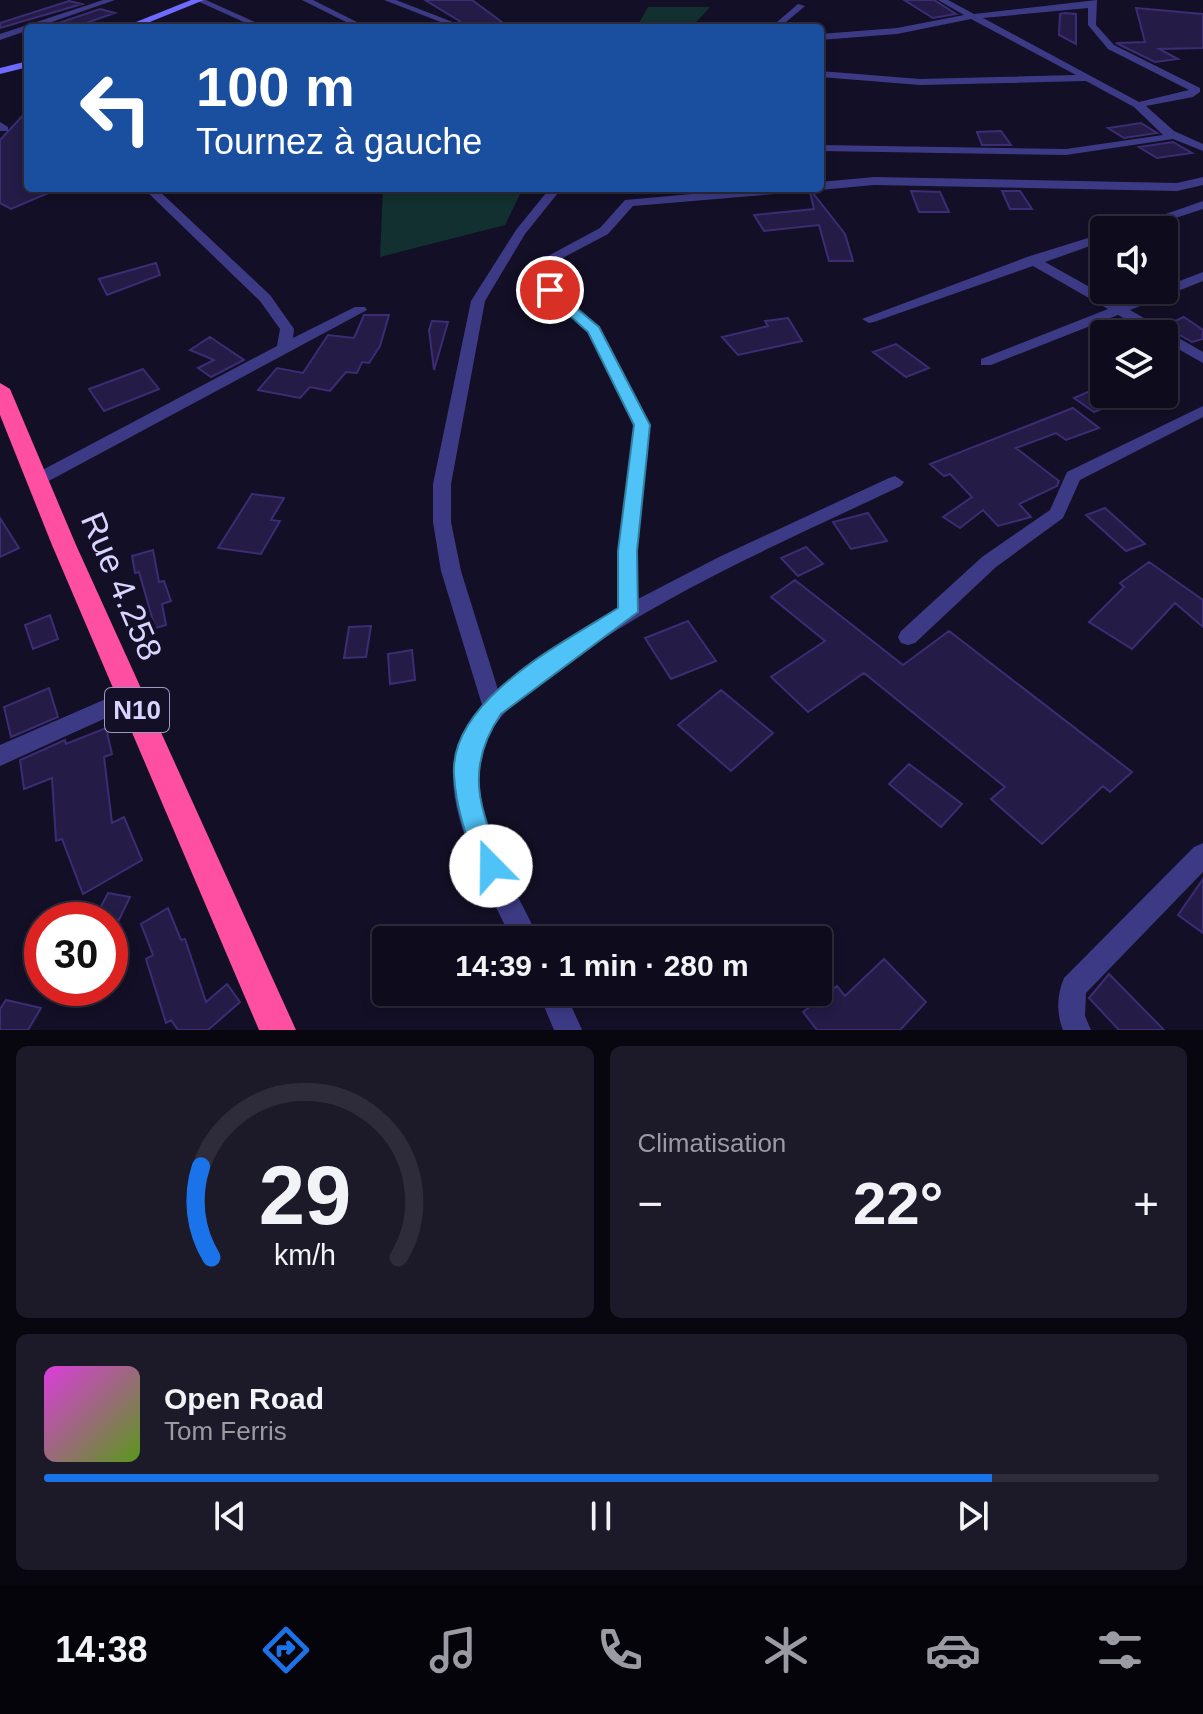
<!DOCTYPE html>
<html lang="fr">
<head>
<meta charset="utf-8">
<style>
  body { margin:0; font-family:Arial,sans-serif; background:#1c1929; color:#f1f3f6; height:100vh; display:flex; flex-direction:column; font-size:30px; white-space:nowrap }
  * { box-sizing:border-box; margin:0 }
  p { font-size:26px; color:#9b9ba3 }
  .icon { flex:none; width:44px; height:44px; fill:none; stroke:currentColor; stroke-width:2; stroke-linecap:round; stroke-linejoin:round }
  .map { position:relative; height:1030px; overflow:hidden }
  .details { display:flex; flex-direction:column; gap:16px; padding:16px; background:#08060f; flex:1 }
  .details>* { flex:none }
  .banner { position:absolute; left:24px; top:24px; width:800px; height:168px; border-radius:8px; box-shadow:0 4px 12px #0003,0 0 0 2px #2e2b3b; background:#1a4fa0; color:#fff; overflow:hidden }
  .controls { position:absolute; left:1090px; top:216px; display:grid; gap:16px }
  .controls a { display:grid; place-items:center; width:88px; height:88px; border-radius:8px; background:#0e0b1c; box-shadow:0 4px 12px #0003,0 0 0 2px #2e2b3b; font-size:40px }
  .speed { position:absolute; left:24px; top:902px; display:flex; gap:16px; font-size:40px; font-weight:700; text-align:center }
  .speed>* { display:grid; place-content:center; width:104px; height:104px; border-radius:50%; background:#0e0b1c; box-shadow:0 4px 12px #0003,0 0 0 2px #2e2b3b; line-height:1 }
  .speed .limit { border:12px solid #d22; background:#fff; color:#111 }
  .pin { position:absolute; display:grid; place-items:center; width:68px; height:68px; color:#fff; margin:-34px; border:4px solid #fff; border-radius:50%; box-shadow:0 2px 8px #0007 }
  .me { position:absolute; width:88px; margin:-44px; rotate:338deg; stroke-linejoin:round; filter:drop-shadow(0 0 6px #0008) }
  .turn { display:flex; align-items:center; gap:28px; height:168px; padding:0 40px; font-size:36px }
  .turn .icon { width:104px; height:104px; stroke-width:2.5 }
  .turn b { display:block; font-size:56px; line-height:68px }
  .big { font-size:60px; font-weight:700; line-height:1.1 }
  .details .widget { flex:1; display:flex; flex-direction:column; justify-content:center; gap:12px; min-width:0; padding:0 28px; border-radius:12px; background:#1c1929 }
  .details .dial { align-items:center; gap:0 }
  .dial svg { height:208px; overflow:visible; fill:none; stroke:#2e2b3b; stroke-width:7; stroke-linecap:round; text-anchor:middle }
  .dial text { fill:#f1f3f6; stroke:none }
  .song { display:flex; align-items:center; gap:24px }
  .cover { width:96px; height:96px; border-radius:12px; background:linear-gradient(135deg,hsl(300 70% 55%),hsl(90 70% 35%)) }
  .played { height:8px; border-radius:4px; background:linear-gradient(90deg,#1a73e8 85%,#2e2b3b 85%) }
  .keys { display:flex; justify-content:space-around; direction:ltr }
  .heat { display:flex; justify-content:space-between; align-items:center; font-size:44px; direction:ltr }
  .details .tiles { flex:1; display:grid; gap:16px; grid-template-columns:1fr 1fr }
  .widget:last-child { grid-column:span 2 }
  .trip { position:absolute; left:372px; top:926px; width:460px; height:80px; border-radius:8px; background:#0e0b1c; box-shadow:0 4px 12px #0003,0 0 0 2px #2e2b3b; font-weight:700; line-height:80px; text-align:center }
  .menu { display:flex; height:128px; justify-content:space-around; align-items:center; background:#06040b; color:#9b9ba3 }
  .menu .icon { width:56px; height:56px }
  .menu .active { color:#1a73e8 }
  .menu b { font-size:36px; color:#f1f3f6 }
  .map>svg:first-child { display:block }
</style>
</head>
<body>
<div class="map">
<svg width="1203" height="1030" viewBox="0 0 1203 1030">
  <rect width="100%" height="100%" fill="#130f26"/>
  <path fill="#12302f" d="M648,7H710L691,28H636Z
    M383,188H523L505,225L380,257Z"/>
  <path fill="#241b47" stroke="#3b2d73" stroke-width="2" d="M425,0H472L510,28H471Z
    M904,0H934L956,14L933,18Z
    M69,1L82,4L0,28V23Z
    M1136,8L1203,14V48L1159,49L1178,59L1155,62L1116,43L1145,42Z
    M100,9L115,13L72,28H44Z
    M1065,13L1076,14V44L1059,35L1060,14Z
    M28,110V188H60L11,209L0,203V140Z
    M1141,123L1157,133L1124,138L1108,128Z
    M1001,131L1011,145H982L977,132Z
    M1173,142L1192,153L1157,158L1139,147Z
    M809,188L845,234L853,261H829L819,225L764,231L754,215L814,209Z
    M911,191L940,192L949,212H919Z
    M1002,191H1020L1032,209H1010Z
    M156,263L160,275L107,295L99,279Z
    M364,315H389L380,346L369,363L362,362L357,373L346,372L330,391L310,387L300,398L258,390L277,368L303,373L328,335L354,338Z
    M1184,317L1203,330V339L1192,342L1164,326Z
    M788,318L802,341L738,355L722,337L768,326L765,321Z
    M432,321L448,322L434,370L429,330Z
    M210,337L244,360L211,377L198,368L214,360L190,350Z
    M896,344L929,368L906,377L873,352Z
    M143,369L159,389L104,411L89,389Z
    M1104,385V394H1137L1094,412L1074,398Z
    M1073,408L1099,428L1066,440L1056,433L1016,448L1059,481L1057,486L1019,504L1031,517L998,526L983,510L960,528L943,517L972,497L950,474L944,476L930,464Z
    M252,494L284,498L271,520L280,521L261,554L218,548Z
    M1105,508L1145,544L1126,551L1086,515Z
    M868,513L887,541L851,549L833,522Z
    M0,518L19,548L0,557Z
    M806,547L823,564L798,576L781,558Z
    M153,550L159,582L164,581L171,601L162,604L166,625L155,628L139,572L135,573L132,556Z
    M1149,562L1203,600V627L1175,603L1132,649L1089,622L1124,587L1120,583Z
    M795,580L903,665L949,631L1132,772L1110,792L1103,786L1042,844L991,799L1005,787L864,673L808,712L771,677L825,641L771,597Z
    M50,615L58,639L33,649L25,625Z
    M688,621L716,661L671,679L645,638Z
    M371,626L366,657L344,658L349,627Z
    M412,650L415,680L390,684L388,654Z
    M49,688L58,717L11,737L4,707Z
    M721,690L773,733L731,771L678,725Z
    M106,728L112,754L104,757L112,823L124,817L142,860L83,894L62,839L56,841L52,778L24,789L20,760L65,740L66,744Z
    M909,764L962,804L941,827L889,784Z
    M1203,879V933L1178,915Z
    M108,893L130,897L119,920L96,916Z
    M168,908L181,940L185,939L206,1002L227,984L240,1002L208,1030H178L171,1020L166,1023L146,959L153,955L141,924Z
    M884,959L926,1002L900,1030H817L803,1012L837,986L845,996Z
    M1109,974L1164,1030H1119L1089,998Z
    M6,1000L41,1008L28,1030H0V1009Z"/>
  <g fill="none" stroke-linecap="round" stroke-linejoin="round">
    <path fill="#3d3a85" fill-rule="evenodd" d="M103,0H115L0,40V34Z
      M195,0H206L264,26L257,28Z
      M302,0H313L369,28H358Z
      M384,0H396L468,28H456Z
      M938,0H948L974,14L1097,0L1096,25L1114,45L1200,88V92L1193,97L1146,106L1174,131L1203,144V151L1173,139L1066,155L820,151V145L1066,149L1163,135L1134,107L1086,81L920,85L820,77V71L920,79L1076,75L971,19L897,34L820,40V34L897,28L964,15ZM1088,8V25L1108,49L1189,90L1139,102L983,18Z
      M798,4L805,6L779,28H770Z
      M0,122L8,127V131H0Z
      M874,177L1177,183L1203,177V185L1177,191L874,185L820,190L815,188H820V182Z
      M143,188H156L270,295L294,329L293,338L355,307H365L367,310L45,483H33L30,479L33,475L277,346L280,329L260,301Z
      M550,188H562L525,234L485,301L451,484V522L461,571L499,693L525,669L618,610V551L634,425L588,332L522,270L600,228L625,200L758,188H805L799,192L633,206L608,234L538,271L599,327L650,425L636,551L638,599L719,557L889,478L895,476L904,482L901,486C790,539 674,588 573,659C547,676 518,696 498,721C487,734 479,753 477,770C472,831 517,887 539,940H512C489,890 439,807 457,751C462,736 474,721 483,708L441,571L433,522V484L471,301L516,230Z
      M1203,201V209L1139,230H1120Z
      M1104,233V241L1045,262L1120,304L1155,290H1164V287L1203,272V281L1130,310L1203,352V363L1164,341V334H1151L1118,315L991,365H981V359L1108,309L1033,266L874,322L869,323L862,319L1027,257Z
      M1203,406V417L1080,480L1063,518L996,567L915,643L908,645L901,643L898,637L901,631L982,557L1050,510L1067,472Z
      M131,688L139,691L142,697L139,703L0,766V745Z
      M1203,843V872L1086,993L1085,1016L1091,1030H1063C1056,1013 1057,994 1064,978L1194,847Z
      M538,992H565L582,1030H554Z"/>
    <path fill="#6f6bff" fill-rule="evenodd" d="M191,0H204L135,28H121Z
      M28,61V67L0,74V68Z"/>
    <path fill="#ff4fa3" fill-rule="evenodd" d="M0,383L10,389L76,545L296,1030H259L52,545L0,415Z"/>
  </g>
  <path fill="#4fc3f7" stroke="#337fa1" stroke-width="2" d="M550,286L599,327L650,425L637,551L638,612L501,714C464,768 479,809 504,866L500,874L491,878L482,874C468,844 456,809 454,775C449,700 564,642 618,608V551L634,425L588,332L545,293V287Z"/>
  <g text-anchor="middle" stroke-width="8" stroke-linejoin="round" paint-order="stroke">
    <rect fill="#130f26" stroke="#9e99be" stroke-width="2" x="105" y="688" width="64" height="44" rx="6"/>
    <g font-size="26" font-weight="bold" fill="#d9d4ff">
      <text x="137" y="719">N10</text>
    </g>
    <g font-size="34" fill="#d9d4ff" stroke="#130f26">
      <text transform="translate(122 586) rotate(67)" y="12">Rue 4.258</text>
    </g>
  </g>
</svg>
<div class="controls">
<a><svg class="icon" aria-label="sound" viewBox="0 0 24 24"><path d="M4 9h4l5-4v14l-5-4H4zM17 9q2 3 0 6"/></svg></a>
<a><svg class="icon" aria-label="layers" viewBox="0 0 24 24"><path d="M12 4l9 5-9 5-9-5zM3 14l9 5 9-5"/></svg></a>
</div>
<div class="speed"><div class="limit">30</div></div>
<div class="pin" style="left:550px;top:290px;background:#d93025"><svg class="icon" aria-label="arrive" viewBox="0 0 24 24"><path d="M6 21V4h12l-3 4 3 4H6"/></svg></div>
<svg class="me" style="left:491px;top:866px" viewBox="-20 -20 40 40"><circle r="19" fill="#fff"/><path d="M0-13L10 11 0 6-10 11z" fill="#4fc3f7"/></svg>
<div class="trip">14:39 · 1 min · 280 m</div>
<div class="banner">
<div class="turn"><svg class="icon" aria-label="left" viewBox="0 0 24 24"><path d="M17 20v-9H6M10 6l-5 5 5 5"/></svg><div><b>100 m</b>Tournez à gauche</div></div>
</div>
</div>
<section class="details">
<div class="tiles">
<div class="widget dial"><svg viewBox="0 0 100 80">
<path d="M14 69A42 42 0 1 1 86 69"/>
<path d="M14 69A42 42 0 0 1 10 34" stroke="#1a73e8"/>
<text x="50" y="56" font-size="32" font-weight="700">29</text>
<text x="50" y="72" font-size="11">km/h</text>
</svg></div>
<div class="widget"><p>Climatisation</p>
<div class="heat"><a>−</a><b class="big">22°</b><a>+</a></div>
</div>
<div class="widget">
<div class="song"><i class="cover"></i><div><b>Open Road</b><p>Tom Ferris</p></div></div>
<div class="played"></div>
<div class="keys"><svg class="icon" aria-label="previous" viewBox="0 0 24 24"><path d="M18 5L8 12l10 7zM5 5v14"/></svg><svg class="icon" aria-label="pause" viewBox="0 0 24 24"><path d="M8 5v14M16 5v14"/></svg><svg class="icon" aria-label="next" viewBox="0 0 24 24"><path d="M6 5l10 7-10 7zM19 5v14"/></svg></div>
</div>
</div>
</section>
<nav class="menu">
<b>14:38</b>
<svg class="icon active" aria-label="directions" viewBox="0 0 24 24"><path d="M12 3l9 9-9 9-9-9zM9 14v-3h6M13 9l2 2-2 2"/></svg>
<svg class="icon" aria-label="music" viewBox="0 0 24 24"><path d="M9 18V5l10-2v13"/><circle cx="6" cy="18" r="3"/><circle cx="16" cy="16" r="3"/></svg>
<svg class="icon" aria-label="phone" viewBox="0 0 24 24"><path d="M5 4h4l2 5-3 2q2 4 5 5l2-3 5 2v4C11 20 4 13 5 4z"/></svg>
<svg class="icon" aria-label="climate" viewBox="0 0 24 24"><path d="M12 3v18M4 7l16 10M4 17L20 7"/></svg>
<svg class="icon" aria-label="car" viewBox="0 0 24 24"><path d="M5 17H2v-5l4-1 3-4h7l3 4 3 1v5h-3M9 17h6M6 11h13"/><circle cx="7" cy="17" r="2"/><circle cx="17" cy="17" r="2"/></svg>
<svg class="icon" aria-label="filters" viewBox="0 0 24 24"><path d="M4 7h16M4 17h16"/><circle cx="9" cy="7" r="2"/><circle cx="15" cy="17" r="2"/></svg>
</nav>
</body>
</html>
